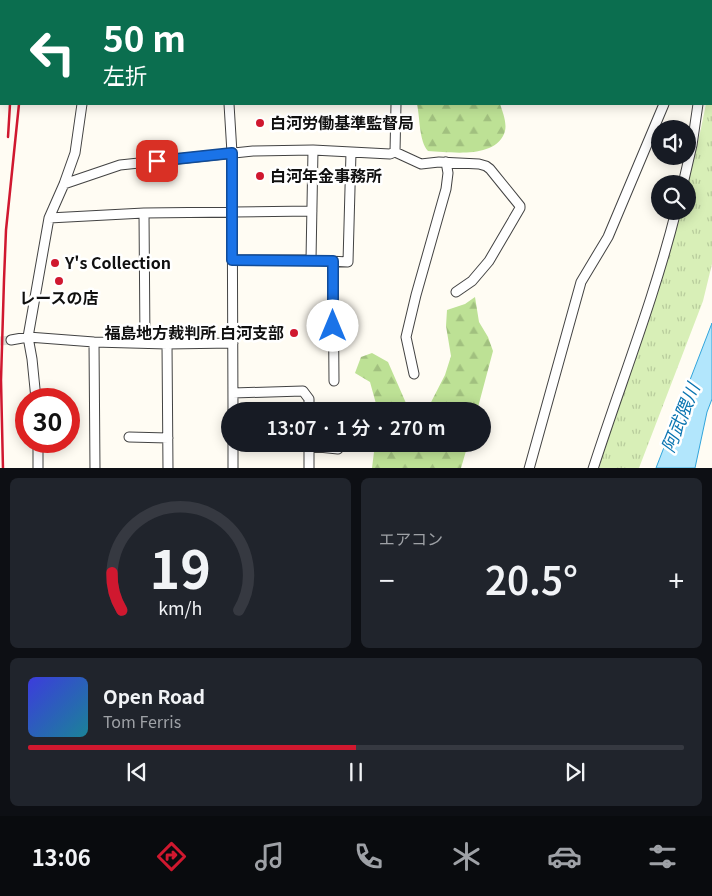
<!DOCTYPE html>
<html lang="ja">
<head>
<meta charset="utf-8">
<style>
  body { margin:0; font-family:Georgia,"Noto Sans JP",serif; background:#20242c; color:#f1f3f6; height:100vh; display:flex; flex-direction:column; font-size:19px; white-space:nowrap }
  * { box-sizing:border-box; margin:0 }
  p { font-size:16px; color:#9ea1a6 }
  .icon { flex:none; width:28px; height:28px; fill:none; stroke:currentColor; stroke-width:2; stroke-linecap:round; stroke-linejoin:round }
  .map { position:relative; height:468px; overflow:hidden }
  .panel { display:flex; flex-direction:column; gap:10px; padding:10px; background:#0d0f14; flex:1 }
  .panel>* { flex:none }
  .banner { position:absolute; left:0px; top:0px; width:712px; height:105px; box-shadow:0 2px 12px #0003; background:#0b6e4f; color:#fff; overflow:hidden }
  .buttons { position:absolute; left:651px; top:120px; display:grid; gap:10px }
  .buttons a { display:grid; place-items:center; width:45px; height:45px; border-radius:50%; background:#171b24; box-shadow:0 2px 12px #0003; font-size:25px }
  .speed { position:absolute; left:15px; top:388px; display:flex; gap:10px; font-size:25px; font-weight:700; text-align:center }
  .speed>* { display:grid; place-content:center; width:65px; height:65px; border-radius:50%; background:#171b24; box-shadow:0 2px 12px #0003; line-height:1 }
  .speed .limit { border:8px solid #d22; background:#fff; color:#111 }
  .pin { position:absolute; display:grid; place-items:center; width:42px; height:42px; color:#fff; margin:-21px; border-radius:10px; box-shadow:0 2px 8px #0006 }
  .me { position:absolute; width:55px; margin:-28px; rotate:0deg; stroke-linejoin:round; filter:drop-shadow(0 0 4px #0008) }
  .turn { display:flex; align-items:center; gap:18px; height:105px; padding:0 20px; font-size:22px }
  .turn .icon { width:65px; height:65px; stroke-width:2.5 }
  .turn b { display:block; font-size:35px; line-height:42px }
  .big { font-size:38px; font-weight:600; line-height:1.1 }
  .panel .tile { flex:1; display:flex; flex-direction:column; justify-content:center; gap:8px; min-width:0; padding:0 18px; border-radius:8px; background:#20242c }
  .panel .dial { align-items:center; gap:0 }
  .dial svg { height:130px; overflow:visible; fill:none; stroke:#363941; stroke-width:7; stroke-linecap:round; text-anchor:middle }
  .dial text { fill:#f1f3f6; stroke:none }
  .song { display:flex; align-items:center; gap:15px }
  .cover { width:60px; height:60px; border-radius:8px; background:linear-gradient(135deg,hsl(240 70% 55%),hsl(190 70% 35%)) }
  .played { height:5px; border-radius:2px; background:linear-gradient(90deg,#d0182f 50%,#363941 50%) }
  .keys { display:flex; justify-content:space-around; direction:ltr }
  .heat { display:flex; justify-content:space-between; align-items:center; font-size:28px; direction:ltr }
  .panel .tiles { flex:1; display:grid; gap:10px; grid-template-columns:1fr 1fr }
  .tile:last-child { grid-column:span 2 }
  .trip { position:absolute; left:221px; top:402px; width:270px; height:50px; border-radius:25px; background:#171b24; box-shadow:0 2px 12px #0003; font-weight:600; line-height:50px; text-align:center }
  .menu { display:flex; height:80px; justify-content:space-around; align-items:center; background:#090b0e; color:#9ea1a6 }
  .menu .icon { width:35px; height:35px }
  .menu .selected { color:#d0182f }
  .menu b { font-size:22px; color:#f1f3f6 }
  .map>svg:first-child { display:block }
</style>
</head>
<body>
<div class="map">
<svg width="712" height="469" viewBox="0 0 712 469">
  <defs>
    <pattern id="forest-firs" width="22" height="20" patternUnits="userSpaceOnUse" patternTransform="scale(1.25)"><rect width="22" height="20" fill="#bde195"/><path d="M5 1l3.5 6h-7zM16 11l3.5 6h-7z" fill="#a1c07f"/></pattern>
    <pattern id="park-tufts" width="24" height="20" patternUnits="userSpaceOnUse" patternTransform="scale(1.25)"><rect width="24" height="20" fill="#d8efb7"/><path d="M3 7l-1-3M5 7V3M7 7l1-3M15 17l-1-3M17 17v-4M19 17l1-3" fill="none" stroke="#b8cc9c"/></pattern>
  </defs>
  <rect width="100%" height="100%" fill="#fffcf3"/>
  <path fill="url(#forest-firs)" d="M417,104H500C503,113 508,125 504,134C493,159 450,152 428,151C419,141 420,118 417,104Z
    M475,297L479,322L488,337L493,351L477,411H378L370,382L355,373L361,357L372,353L388,362L409,410H427L445,375L451,356L446,326L447,310L465,304Z
    M375,444H468L461,468H372Z"/>
  <path fill="url(#park-tufts)" d="M72,0H429L427,1H72Z
    M712,75V264L703,301L639,468L599,469L608,434L679,211H688L687,184L700,133L706,104H711Z"/>
  <path fill="#b2e6fc" stroke="#31a4db" d="M712,323V399L707,412L695,468H656Z"/>
  <g fill="none" stroke-linecap="round" stroke-linejoin="round">
    <path stroke="#dbd9d1" stroke-width="9" stroke-dasharray="9 4.5" stroke-linecap="butt" d="M0,341L11,340"/>
    <g stroke="#434343" stroke-width="11">
      <path id="minor" d="M68,0V1
        M454,0L455,1
        M654,0L655,1
        M704,0V1
        M431,1L433,0
        M229,104L232,153L233,411
        M395,152L396,104
        M64,184L120,165L253,151L313,150L390,154L395,152L421,164L439,162L479,164L486,166L490,169L520,206V208L489,261L472,281L456,292
        M683,184L692,145L698,104
        M144,213L145,343
        M49,218L144,213L312,211
        M232,260H311L348,262L351,152
        M311,260L313,150
        M333,261L334,381
        M11,340L28,337L94,342L167,344L233,343
        M94,342L95,469
        M167,344L168,469
        M414,374L406,337L416,295L446,189L448,173L446,162
        M233,393L303,391L309,399V411
        M36,399L32,359L28,337L49,218L64,184L75,153L82,104
        M129,437L168,438
        M38,441V469
        M233,444V469
        M309,444V469
        M309,446L338,449
        M529,469L581,282L608,237L664,104
        M593,469C621,382 654,299 676,211"/>
    </g>
    <use href="#minor" stroke="#fff" stroke-width="9"/>
    <path stroke="#d0182f" stroke-width="2.5" d="M18,1L19,0
      M32,1V0
      M8,137L10,104
      M3,469L1,380L4,280L6,230L19,104"/>
  </g>
  <g fill="none" stroke-linecap="round" stroke-linejoin="round">
    <g stroke="#114b97" stroke-width="12">
      <path id="route" d="M157,161L232,153V260L333,261V326"/>
    </g>
    <use href="#route" stroke="#1a73e8" stroke-width="9"/>
  </g>
  <g fill="#d0182f" stroke="#fff" stroke-width="2">
    <circle cx="260" cy="123" r="5"/>
    <circle cx="260" cy="176" r="5"/>
    <circle cx="55" cy="263" r="5"/>
    <circle cx="59" cy="281" r="5"/>
    <circle cx="294" cy="333" r="5"/>
  </g>
  <g text-anchor="middle" stroke-width="5" stroke-linejoin="round" paint-order="stroke">
    <g font-size="16" font-weight="bold" fill="#101010" stroke="#fff" text-anchor="start">
      <text x="270" y="129">白河労働基準監督局</text>
      <text x="270" y="182">白河年金事務所</text>
      <text x="65" y="269">Y's Collection</text>
      <text x="59" y="304" text-anchor="middle">レースの店</text>
      <text x="284" y="339" text-anchor="end">福島地方裁判所 白河支部</text>
    </g>
    <g font-size="18" font-style="italic" fill="#0a75b1" stroke="#fff">
      <text transform="translate(681 418) rotate(-68)" y="6">阿武隈川</text>
    </g>
  </g>
</svg>
<div class="buttons">
<a><svg class="icon" aria-label="sound" viewBox="0 0 24 24"><path d="M4 9h4l5-4v14l-5-4H4zM17 9q2 3 0 6"/></svg></a>
<a><svg class="icon" aria-label="search" viewBox="0 0 24 24"><circle cx="10" cy="10" r="6"/><path d="M15 15l6 6"/></svg></a>
</div>
<div class="speed"><div class="limit">30</div></div>
<div class="pin" style="left:157px;top:161px;background:#d93025"><svg class="icon" aria-label="arrive" viewBox="0 0 24 24"><path d="M6 21V4h12l-3 4 3 4H6"/></svg></div>
<svg class="me" style="left:333px;top:326px" viewBox="-20 -20 40 40"><circle r="19" fill="#fff"/><path d="M0-13L10 11 0 6-10 11z" fill="#1a73e8"/></svg>
<div class="trip">13:07 · 1 分 · 270 m</div>
<div class="banner">
<div class="turn"><svg class="icon" aria-label="left" viewBox="0 0 24 24"><path d="M17 20v-9H6M10 6l-5 5 5 5"/></svg><div><b>50 m</b>左折</div></div>
</div>
</div>
<section class="panel">
<div class="tiles">
<div class="tile dial"><svg viewBox="0 0 100 80">
<path d="M14 69A42 42 0 1 1 86 69"/>
<path d="M14 69A42 42 0 0 1 8 46" stroke="#d0182f"/>
<text x="50" y="56" font-size="32" font-weight="700">19</text>
<text x="50" y="72" font-size="11">km/h</text>
</svg></div>
<div class="tile"><p>エアコン</p>
<div class="heat"><a>−</a><b class="big">20.5°</b><a>+</a></div>
</div>
<div class="tile">
<div class="song"><i class="cover"></i><div><b>Open Road</b><p>Tom Ferris</p></div></div>
<div class="played"></div>
<div class="keys"><svg class="icon" aria-label="previous" viewBox="0 0 24 24"><path d="M18 5L8 12l10 7zM5 5v14"/></svg><svg class="icon" aria-label="pause" viewBox="0 0 24 24"><path d="M8 5v14M16 5v14"/></svg><svg class="icon" aria-label="next" viewBox="0 0 24 24"><path d="M6 5l10 7-10 7zM19 5v14"/></svg></div>
</div>
</div>
</section>
<nav class="menu">
<b>13:06</b>
<svg class="icon selected" aria-label="directions" viewBox="0 0 24 24"><path d="M12 3l9 9-9 9-9-9zM9 14v-3h6M13 9l2 2-2 2"/></svg>
<svg class="icon" aria-label="music" viewBox="0 0 24 24"><path d="M9 18V5l10-2v13"/><circle cx="6" cy="18" r="3"/><circle cx="16" cy="16" r="3"/></svg>
<svg class="icon" aria-label="phone" viewBox="0 0 24 24"><path d="M5 4h4l2 5-3 2q2 4 5 5l2-3 5 2v4C11 20 4 13 5 4z"/></svg>
<svg class="icon" aria-label="climate" viewBox="0 0 24 24"><path d="M12 3v18M4 7l16 10M4 17L20 7"/></svg>
<svg class="icon" aria-label="car" viewBox="0 0 24 24"><path d="M5 17H2v-5l4-1 3-4h7l3 4 3 1v5h-3M9 17h6M6 11h13"/><circle cx="7" cy="17" r="2"/><circle cx="17" cy="17" r="2"/></svg>
<svg class="icon" aria-label="filters" viewBox="0 0 24 24"><path d="M4 7h16M4 17h16"/><circle cx="9" cy="7" r="2"/><circle cx="15" cy="17" r="2"/></svg>
</nav>
</body>
</html>
